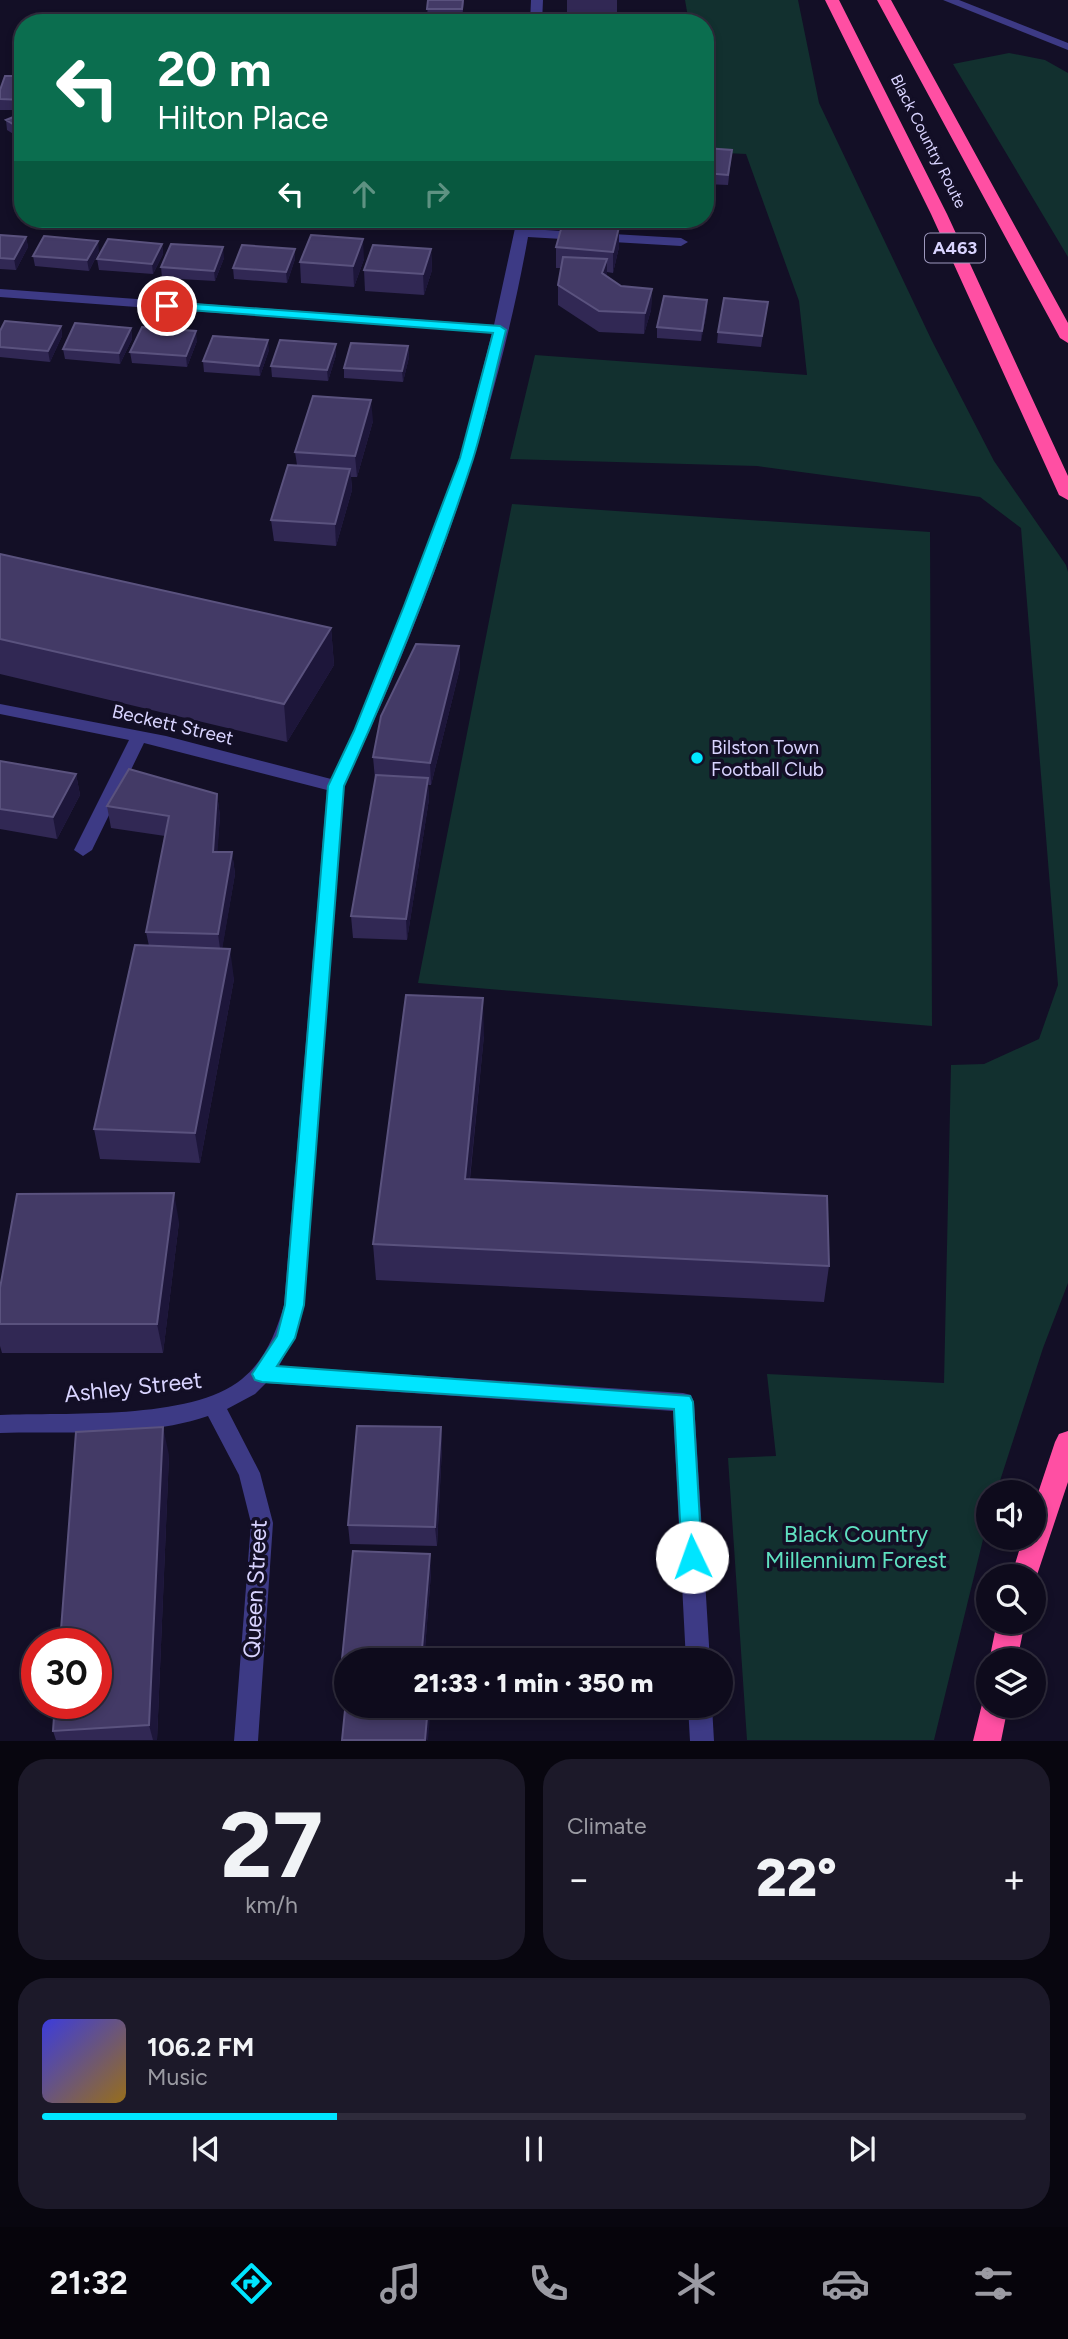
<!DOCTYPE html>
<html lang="en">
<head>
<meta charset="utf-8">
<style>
  body { margin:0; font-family:Figtree,sans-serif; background:#1c1929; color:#f1f3f6; height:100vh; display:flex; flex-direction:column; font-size:26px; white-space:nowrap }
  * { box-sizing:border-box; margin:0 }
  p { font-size:23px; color:#9b9ba3 }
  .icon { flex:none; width:38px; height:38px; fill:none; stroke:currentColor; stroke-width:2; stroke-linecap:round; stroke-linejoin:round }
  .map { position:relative; height:1741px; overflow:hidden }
  .side { display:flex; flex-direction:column; gap:18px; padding:18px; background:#08060f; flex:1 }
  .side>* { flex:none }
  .guide { position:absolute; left:14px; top:14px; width:700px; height:214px; border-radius:28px; box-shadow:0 4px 10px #0003,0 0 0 2px #2e2b3b; background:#0b6e4f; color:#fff; overflow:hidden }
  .buttons { position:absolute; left:976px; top:1480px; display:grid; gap:14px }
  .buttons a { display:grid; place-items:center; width:70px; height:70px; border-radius:50%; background:#0e0b1c; box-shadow:0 4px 10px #0003,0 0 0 2px #2e2b3b; font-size:35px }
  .speed { position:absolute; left:21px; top:1628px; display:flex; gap:14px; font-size:35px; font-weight:700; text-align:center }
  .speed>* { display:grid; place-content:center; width:91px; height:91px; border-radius:50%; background:#0e0b1c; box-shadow:0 4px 10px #0003,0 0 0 2px #2e2b3b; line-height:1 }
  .speed .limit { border:10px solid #d22; background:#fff; color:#111 }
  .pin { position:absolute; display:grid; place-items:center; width:60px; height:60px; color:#fff; margin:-30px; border:4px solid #fff; border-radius:50%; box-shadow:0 2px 7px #0007 }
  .me { position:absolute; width:77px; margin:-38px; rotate:357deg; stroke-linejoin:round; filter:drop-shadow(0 0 5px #0008) }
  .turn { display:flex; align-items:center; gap:24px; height:147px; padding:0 28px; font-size:32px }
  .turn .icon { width:91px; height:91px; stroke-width:2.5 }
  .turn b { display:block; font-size:49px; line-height:60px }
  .lanes { display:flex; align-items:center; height:66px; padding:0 28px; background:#0003; justify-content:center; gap:35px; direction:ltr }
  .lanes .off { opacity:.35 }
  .big { font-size:52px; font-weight:800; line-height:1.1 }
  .side .tile { flex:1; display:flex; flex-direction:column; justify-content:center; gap:10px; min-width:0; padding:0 24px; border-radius:28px; background:#1c1929 }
  .side .dial { align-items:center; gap:0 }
  .dial b { font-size:91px; line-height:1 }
  .song { display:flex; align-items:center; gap:21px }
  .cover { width:84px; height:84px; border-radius:10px; background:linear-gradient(135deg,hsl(240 70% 55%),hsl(40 70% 35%)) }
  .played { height:7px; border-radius:4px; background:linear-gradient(90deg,#00e5ff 30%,#2e2b3b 30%) }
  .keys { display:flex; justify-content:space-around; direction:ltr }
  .heat { display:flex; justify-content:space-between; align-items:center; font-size:38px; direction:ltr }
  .side .tiles { flex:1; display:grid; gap:18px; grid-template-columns:1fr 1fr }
  .tile:last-child { grid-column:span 2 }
  .trip { position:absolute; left:334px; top:1648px; width:399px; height:70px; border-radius:35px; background:#0e0b1c; box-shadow:0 4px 10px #0003,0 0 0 2px #2e2b3b; font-weight:800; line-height:70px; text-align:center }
  .menu { display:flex; height:112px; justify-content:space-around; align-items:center; background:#06040b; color:#9b9ba3 }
  .menu .icon { width:49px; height:49px }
  .menu .selected { color:#00e5ff }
  .menu b { font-size:32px; color:#f1f3f6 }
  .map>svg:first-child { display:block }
</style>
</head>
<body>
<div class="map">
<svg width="1068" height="1741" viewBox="0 0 1068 1741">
  <rect width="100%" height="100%" fill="#130f26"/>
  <path fill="#12302f" d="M685,0H798L819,103L932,341L994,461L1066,565L1068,572V1283L1043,1348L996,1493H989V1515L934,1740H747L728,1458L776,1456L767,1374L944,1383L951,1065L984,1064L1039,1039L1058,985L1021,528L980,497L868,481L757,466L510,459L535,355L807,375L799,301L746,154L705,152V23H689Z
    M1009,53L1045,60L1068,73V257L953,64Z
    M512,504L930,532L932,1026L418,983Z"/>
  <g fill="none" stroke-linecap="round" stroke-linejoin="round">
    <path fill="#3d3a85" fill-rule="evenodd" d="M531,0H543L542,23H530Z
      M943,0H959L1068,43V50Z
      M517,219H529L528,229L681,238L688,242L681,246L528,237C495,423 425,615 344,786L304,1305L293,1339L279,1366L683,1393L691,1395L694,1402L710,1661H686L673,1411L266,1383L255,1394L227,1409L260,1473L273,1523L258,1741H234L251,1523L239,1475L208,1416C143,1438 68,1431 0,1433V1415C65,1412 191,1421 242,1379C265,1360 276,1333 284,1305L327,790L144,743L92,850L83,856L74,850L129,740L0,714V704L166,736L331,779L354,731L404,606L460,458L492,333L0,297V289L494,325Z
      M688,1706H712L714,1741H690Z"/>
    <path fill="#ff4fa3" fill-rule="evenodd" d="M825,0H839L947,214L1068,476V500L1059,495L931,214Z
      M877,0H891L1068,323V343L1060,338Z
      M1068,1431V1482L1034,1584V1577H1011L1023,1538H1034V1505L1055,1442L1059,1434Z
      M997,1622H1025L1017,1661H989Z
      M989,1695V1706H1008L1001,1741H973L984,1696Z"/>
  </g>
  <path fill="#312854" d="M428,0H464L462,19H427Z
    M567,0H617V14L567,13Z
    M23,76V110H0V90Z
    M23,113V140L7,130L6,120Z
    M705,148L732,150L728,185L705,184Z
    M404,219H447L446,223L404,221Z
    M565,219H617L616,227H619V247L613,273L607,272V277L621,286L652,289L651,310L644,334L599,332L558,305V285L561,268H556V247L565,223Z
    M0,235L26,237L28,247L16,270L0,269Z
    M162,244L163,254L153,274L99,270L97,259Z
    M431,249L432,270L424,295L365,291L364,270Z
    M99,251L89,271L35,266L33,256Z
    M224,258L215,281L162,278L161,267Z
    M295,259L287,283L234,279L233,268Z
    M364,259L354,287L301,283L300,262Z
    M707,300V310L701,341L657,338V327Z
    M768,302L761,347L717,343L718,332Z
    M61,326L62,336L50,362L0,357V331Z
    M131,328L132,339L120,364L65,359L63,349Z
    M197,341L187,367L132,363L130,352Z
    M408,346L409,357L403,382L344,378V368Z
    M269,350L260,376L204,372L203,361Z
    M336,355L328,381L272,377L271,366Z
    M373,421L357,477H351L352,490L336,546L274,541L271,520L297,465L295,452Z
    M0,554L331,628L334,665L287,742L0,674Z
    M459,646L460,668L431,785H428L429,799L407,940L353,938L351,916L375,779L373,757Z
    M0,761L76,774L80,795L57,839L0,829Z
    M217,794L220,816L217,852H232L235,874L222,948L234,979L200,1163L100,1159L94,1129L149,946L146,932L165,836L111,828L107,806Z
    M484,1035L470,1179L829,1266L824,1302L376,1280L373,1244Z
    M179,1222L163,1353H2L0,1346V1288Z
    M441,1427L442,1447L437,1546L350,1544L348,1525Z
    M169,1455L157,1740H56L53,1731Z
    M431,1573L424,1661H346V1677H344L342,1659Z"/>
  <path fill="#1d163a" d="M619,227V247L613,273V252Z
    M26,237L28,247L16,270L14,259Z
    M363,239L364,259L354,287L353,266Z
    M98,241L99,251L89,271L87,260Z
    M162,244L163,254L153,274L152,264Z
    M223,247L224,258L215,281L214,271Z
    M295,249V259L287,283L286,272Z
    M431,249L432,270L424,295L423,274Z
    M607,259V279L602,273Z
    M652,289L651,310L644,334L645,313Z
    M707,300V310L701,341L702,331Z
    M61,326L62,336L50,362L48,351Z
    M131,328L132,339L120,364L119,353Z
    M196,331L197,341L187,367L186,356Z
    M268,340L269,350L260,376L259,366Z
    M336,344V355L328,381L327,370Z
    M408,346L409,357L403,382L402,371Z
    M371,400L373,421L357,477L355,456Z
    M350,469L352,490L336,546L335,524Z
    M331,628L334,665L287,742L284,704Z
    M459,646L460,668L431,785L430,763Z
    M76,774L80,795L57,839L53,817Z
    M428,778L429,799L407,940L406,919Z
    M217,794L220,816L216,873L213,852Z
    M232,852L235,874L221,956L218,934Z
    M230,949L234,979L200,1163L195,1133Z
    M483,998L484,1035L466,1215L465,1179Z
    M174,1193L179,1222L163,1353L157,1324Z
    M163,1427L169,1455L157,1740H153L149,1725Z
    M441,1427L442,1447L437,1546L435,1527Z
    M430,1554L431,1573L424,1661H421Z
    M428,1706H431L428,1740H425Z"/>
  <path fill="#433a66" stroke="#5a527e" stroke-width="2" d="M428,0H463L462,9H427Z
    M600,14L601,23H564L563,15Z
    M5,76H23V100L0,99V90Z
    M23,113V130L6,120Z
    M705,148L732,150L728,175L705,173Z
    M563,222L619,227L613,252L556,247Z
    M0,235L26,237L14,259L0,258Z
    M311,235L363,239L353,266L300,262Z
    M44,236L98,241L87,260L33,256Z
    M108,239L162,244L152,264L97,259Z
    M171,244L223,247L214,271L161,267Z
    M242,245L295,249L286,272L233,268Z
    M373,245L431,249L423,274L364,270Z
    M563,257L607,259L602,273L621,286L652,289L645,313L599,311L558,285Z
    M664,296L707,300L702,331L657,327Z
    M724,298L768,302L762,336L718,332Z
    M5,321L61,326L48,351L0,347V331Z
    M75,323L131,328L119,353L63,349Z
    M142,327L196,331L186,356L130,352Z
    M213,336L268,340L259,366L203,361Z
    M280,340L336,344L327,370L271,366Z
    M351,343L408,346L402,371L344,368Z
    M313,396L371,400L355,456L295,452Z
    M288,465L350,469L335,524L271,520Z
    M0,554L331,628L284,704L0,639Z
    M416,644L459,646L430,763L373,757L381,716Z
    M0,761L76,774L53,817L0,809Z
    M129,769L217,794L213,852H232L218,934L146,932L169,816L107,806Z
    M376,775L428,778L406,919L351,916Z
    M135,945L230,949L195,1133L94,1129Z
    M406,995L483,998L465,1179L827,1196L829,1266L373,1244Z
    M174,1193L157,1324H0V1288L17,1194Z
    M357,1426L441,1427L435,1527L348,1525Z
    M163,1427L149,1725L53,1731L55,1703H96V1643H60L76,1432Z
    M353,1551L430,1554L421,1661L342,1659Z
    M346,1700V1706H428L425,1740H342Z"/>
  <path fill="#00e5ff" stroke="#0095a6" stroke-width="2" d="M167,302L500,326L506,330C495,373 486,417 473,459C437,569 392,681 344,786L304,1305L295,1338L277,1366L690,1396L693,1402L702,1557L699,1564L692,1567L685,1564L682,1557L674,1409L262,1382L255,1380L252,1374L277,1336L285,1305L328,786L354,731L404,606L460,458L493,333L162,308L160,306Z"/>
  <circle fill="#00e5ff" stroke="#130f26" stroke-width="2.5" cx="697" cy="758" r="7"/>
  <g text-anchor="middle" stroke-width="7" stroke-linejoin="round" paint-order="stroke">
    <g font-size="16" fill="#d9d4ff" stroke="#130f26">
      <text transform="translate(929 141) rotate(63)" y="6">Black Country Route</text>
    </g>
    <rect fill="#130f26" stroke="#9e99be" stroke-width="2" x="925" y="233.5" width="60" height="29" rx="5"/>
    <g font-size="18" font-weight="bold" fill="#d9d4ff">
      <text x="955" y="254">A463</text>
    </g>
    <g font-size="19" fill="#d9d4ff" stroke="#130f26">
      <text transform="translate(173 724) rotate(13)" y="7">Beckett Street</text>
    </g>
    <g font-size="19" fill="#d9d4ff" stroke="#130f26" text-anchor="start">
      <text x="711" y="754">Bilston Town<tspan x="711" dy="22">Football Club</tspan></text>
    </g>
    <g font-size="23" fill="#d9d4ff" stroke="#130f26">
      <text transform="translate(133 1387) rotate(-6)" y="8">Ashley Street</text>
      <text transform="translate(255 1589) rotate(-87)" y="8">Queen Street</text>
    </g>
    <g font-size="23" fill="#5fe0c0" stroke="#130f26">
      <text x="856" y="1542">Black Country<tspan x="856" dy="26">Millennium Forest</tspan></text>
    </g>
  </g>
</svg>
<div class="buttons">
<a><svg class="icon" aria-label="sound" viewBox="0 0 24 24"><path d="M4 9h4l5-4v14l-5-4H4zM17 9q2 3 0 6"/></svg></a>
<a><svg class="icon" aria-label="search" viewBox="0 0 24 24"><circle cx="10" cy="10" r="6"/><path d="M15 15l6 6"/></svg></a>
<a><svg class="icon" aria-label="layers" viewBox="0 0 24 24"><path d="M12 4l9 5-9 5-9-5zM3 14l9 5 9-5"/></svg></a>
</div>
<div class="speed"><div class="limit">30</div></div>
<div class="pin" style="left:167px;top:306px;background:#d93025"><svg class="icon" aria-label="arrive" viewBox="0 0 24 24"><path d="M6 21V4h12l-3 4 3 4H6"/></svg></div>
<svg class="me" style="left:692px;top:1557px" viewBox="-20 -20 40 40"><circle r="19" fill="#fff"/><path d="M0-13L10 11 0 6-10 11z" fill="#00e5ff"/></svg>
<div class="trip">21:33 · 1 min · 350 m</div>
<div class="guide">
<div class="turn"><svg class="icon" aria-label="left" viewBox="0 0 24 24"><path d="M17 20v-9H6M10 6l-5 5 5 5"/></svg><div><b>20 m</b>Hilton Place</div></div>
<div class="lanes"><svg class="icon" aria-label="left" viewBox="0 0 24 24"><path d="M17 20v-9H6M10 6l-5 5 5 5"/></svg><svg class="icon off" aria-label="ahead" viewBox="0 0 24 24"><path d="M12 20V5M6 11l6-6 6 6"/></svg><svg class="icon off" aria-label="right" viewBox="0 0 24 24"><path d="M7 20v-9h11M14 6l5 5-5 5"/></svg></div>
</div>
</div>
<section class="side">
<div class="tiles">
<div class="tile dial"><b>27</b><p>km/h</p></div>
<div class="tile"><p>Climate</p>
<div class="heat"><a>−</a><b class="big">22°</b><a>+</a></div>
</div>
<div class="tile">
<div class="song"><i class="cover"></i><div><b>106.2 FM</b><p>Music</p></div></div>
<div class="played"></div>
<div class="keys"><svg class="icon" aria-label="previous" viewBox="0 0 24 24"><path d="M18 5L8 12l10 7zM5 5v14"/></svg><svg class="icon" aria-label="pause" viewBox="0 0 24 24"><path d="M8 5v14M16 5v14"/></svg><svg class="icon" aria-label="next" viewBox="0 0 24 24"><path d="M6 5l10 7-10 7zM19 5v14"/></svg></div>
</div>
</div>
</section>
<nav class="menu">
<b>21:32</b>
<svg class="icon selected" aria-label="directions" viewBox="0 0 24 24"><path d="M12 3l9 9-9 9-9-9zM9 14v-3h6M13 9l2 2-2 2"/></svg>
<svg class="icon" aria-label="music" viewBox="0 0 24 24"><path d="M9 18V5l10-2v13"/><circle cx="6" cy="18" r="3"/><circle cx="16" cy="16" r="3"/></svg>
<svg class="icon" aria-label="phone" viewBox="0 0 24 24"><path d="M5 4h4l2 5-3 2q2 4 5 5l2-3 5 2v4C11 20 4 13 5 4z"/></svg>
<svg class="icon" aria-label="climate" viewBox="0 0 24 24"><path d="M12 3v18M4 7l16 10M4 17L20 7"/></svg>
<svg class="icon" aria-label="car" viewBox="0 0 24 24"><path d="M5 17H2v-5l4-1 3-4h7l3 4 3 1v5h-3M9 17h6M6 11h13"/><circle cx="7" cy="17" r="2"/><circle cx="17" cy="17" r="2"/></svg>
<svg class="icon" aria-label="filters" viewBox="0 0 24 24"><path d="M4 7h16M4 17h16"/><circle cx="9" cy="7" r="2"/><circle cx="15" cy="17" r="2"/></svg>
</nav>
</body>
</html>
